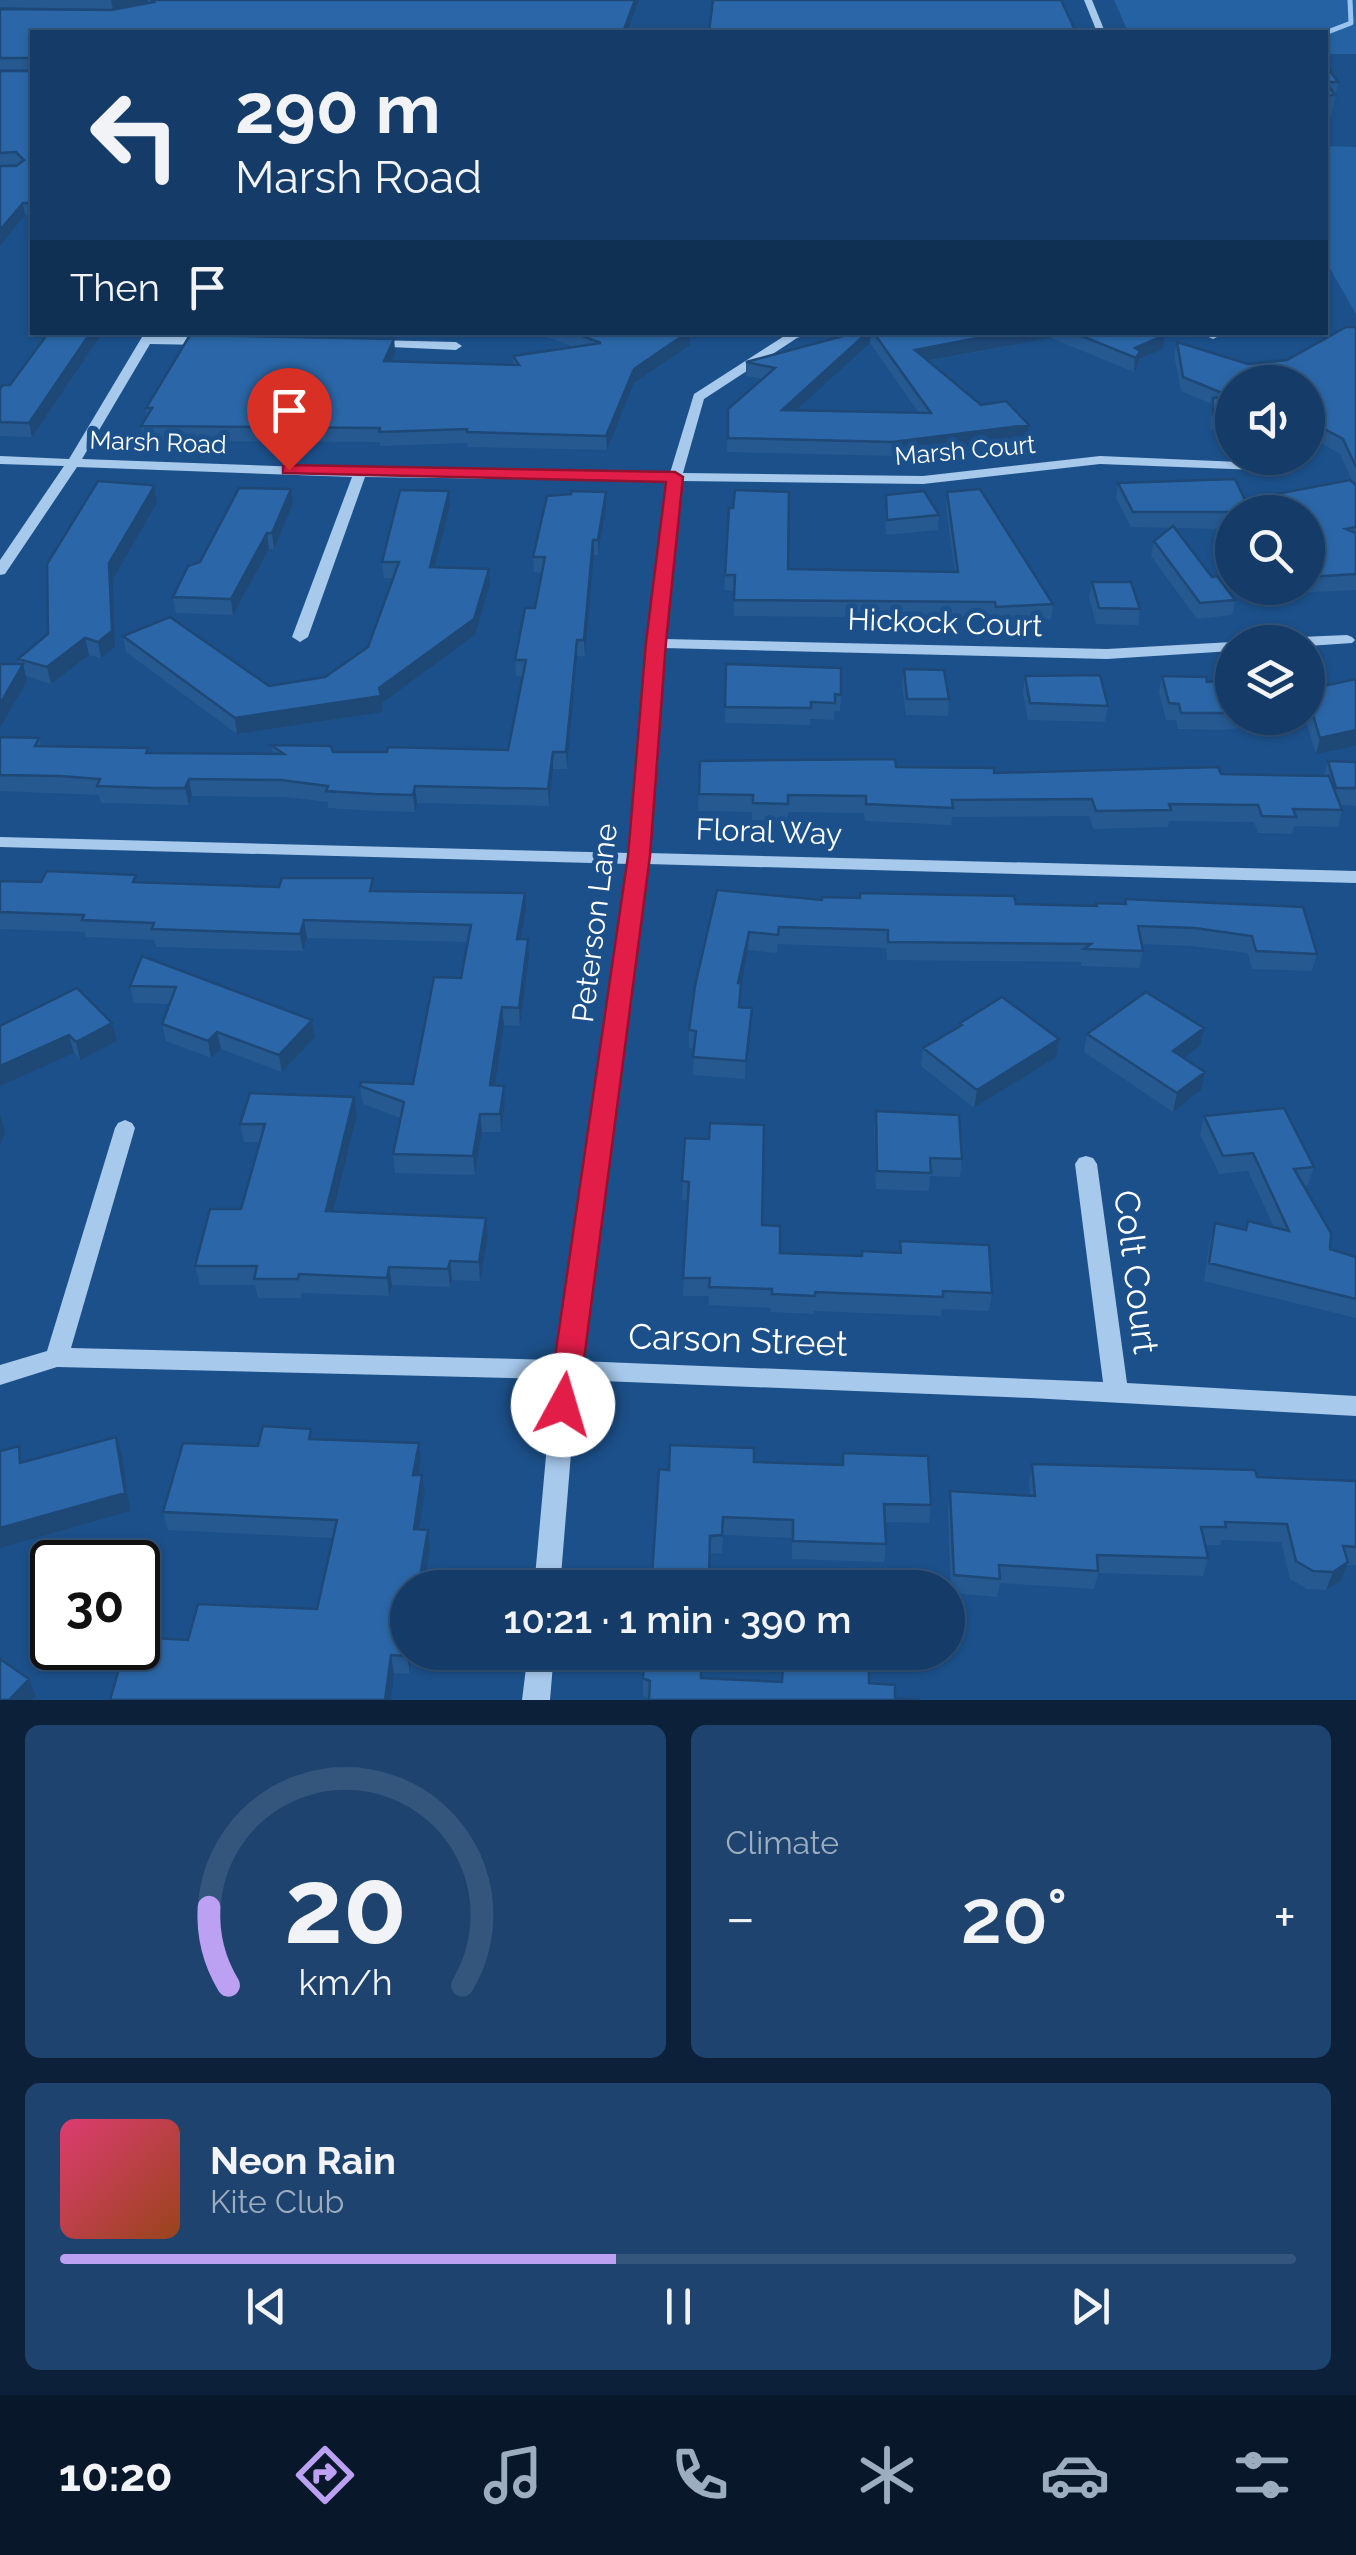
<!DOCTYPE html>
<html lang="en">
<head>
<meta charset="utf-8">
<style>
  body { margin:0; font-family:Raleway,sans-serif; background:#1e436e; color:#f1f3f6; height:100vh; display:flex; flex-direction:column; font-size:38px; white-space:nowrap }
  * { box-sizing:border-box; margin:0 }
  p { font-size:32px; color:#9dadc0 }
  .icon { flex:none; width:55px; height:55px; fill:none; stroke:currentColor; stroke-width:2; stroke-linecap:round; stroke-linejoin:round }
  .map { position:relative; height:1700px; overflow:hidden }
  .side { display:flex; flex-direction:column; gap:25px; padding:25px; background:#0c2139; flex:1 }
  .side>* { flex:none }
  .guide { position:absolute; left:30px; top:30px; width:1298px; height:305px; border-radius:0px; box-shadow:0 2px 8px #0004,0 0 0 2px #34567c; background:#153c68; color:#f1f3f6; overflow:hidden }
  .buttons { position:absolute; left:1215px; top:365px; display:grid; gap:20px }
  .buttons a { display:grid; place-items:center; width:110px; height:110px; border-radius:50%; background:#153c68; box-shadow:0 2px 8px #0004,0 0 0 2px #34567c; font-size:50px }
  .speed { position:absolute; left:30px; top:1540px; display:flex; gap:20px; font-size:50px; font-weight:700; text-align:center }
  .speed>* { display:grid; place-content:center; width:130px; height:130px; border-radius:50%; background:#153c68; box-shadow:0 2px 8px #0004,0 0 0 2px #34567c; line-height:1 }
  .speed .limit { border:5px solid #111; border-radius:15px; background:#fff; color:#111 }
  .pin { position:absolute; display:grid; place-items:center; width:85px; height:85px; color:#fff; margin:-102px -42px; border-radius:50% 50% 50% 0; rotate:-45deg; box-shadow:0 0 10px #0007 }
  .pin .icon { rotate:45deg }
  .me { position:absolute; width:110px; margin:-55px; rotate:6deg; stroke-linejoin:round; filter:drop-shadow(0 0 8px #0008) }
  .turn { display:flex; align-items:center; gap:35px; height:210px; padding:0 40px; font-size:45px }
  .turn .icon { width:130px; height:130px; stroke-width:2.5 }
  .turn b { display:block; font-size:70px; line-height:85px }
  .then { display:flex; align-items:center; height:95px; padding:0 40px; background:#0003; gap:20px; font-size:38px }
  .big { font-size:75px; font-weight:600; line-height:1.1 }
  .side .widget { flex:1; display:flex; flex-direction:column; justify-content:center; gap:15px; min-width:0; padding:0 35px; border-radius:15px; background:#1e436e }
  .side .dial { align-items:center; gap:0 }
  .dial svg { height:260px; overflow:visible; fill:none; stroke:#34567c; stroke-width:7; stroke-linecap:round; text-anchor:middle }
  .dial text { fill:#f1f3f6; stroke:none }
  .song { display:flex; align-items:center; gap:30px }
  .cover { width:120px; height:120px; border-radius:15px; background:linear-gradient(135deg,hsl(340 70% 55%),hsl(20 70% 35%)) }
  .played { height:10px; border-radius:5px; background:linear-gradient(90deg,#bca0f2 45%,#34567c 45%) }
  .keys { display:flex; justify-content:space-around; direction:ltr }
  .heat { display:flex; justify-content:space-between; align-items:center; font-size:55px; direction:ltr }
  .side .tiles { flex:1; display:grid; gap:25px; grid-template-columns:1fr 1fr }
  .widget:last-child { grid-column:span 2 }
  .trip { position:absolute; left:390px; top:1570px; width:575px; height:100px; border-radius:50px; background:#153c68; box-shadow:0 2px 8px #0004,0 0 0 2px #34567c; font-weight:600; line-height:100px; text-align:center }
  .tabs { display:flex; height:160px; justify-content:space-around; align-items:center; background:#08182a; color:#9dadc0 }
  .tabs .icon { width:70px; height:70px }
  .tabs .current { color:#bca0f2 }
  .tabs b { font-size:45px; color:#f1f3f6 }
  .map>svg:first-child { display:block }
</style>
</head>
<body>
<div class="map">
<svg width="1356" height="1700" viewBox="0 0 1356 1700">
  <rect width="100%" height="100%" fill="#1c508a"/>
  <path fill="#2562a3" d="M1114,0H1356V54H1325V32H1128Z
    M1325,146L1356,147V314L1325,260Z"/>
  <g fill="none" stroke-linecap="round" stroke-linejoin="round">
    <path stroke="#9ac4ee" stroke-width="5" d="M1325,33L1351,23L1350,0"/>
    <path fill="#a7c9ec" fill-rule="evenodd" d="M1084,0H1092L1105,32H1097Z
      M145,332H155L154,337H206L212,341L206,345L150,344L82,459L360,469L670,473L694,394L789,333L814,332L797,338L704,399L683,473L923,476L1100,456L1263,463V469L1258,470L1100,464L923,484L681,481L664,639L1107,649L1232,642V651L1107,659L663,648L648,853L1356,871V883L647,864L579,1361L1103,1382L1075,1164L1079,1158L1086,1156L1093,1158L1097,1164L1127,1383L1356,1396V1416L1031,1398L577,1380L560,1588H534L553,1379L57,1367L0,1385V1365L47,1351L115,1128L118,1123L125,1120L132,1123L135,1128L71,1348L556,1360L629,864L0,847V837L630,853L648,643L668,481L365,477L308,637L300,642L292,637L352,477L77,467L5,574L0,575V560L64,466L0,464V456L69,459Z
      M1198,332H1215L1219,336L1213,339Z
      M372,340L456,342L462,346L456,350L368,346V342Z
      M1347,635L1352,637L1355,640L1352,643L1308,646V642H1292L1300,637Z
      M528,1652H554L550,1700H522Z"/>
  </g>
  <path fill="#255990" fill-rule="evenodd" d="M0,0H639L32,32V216L25,215L0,246L16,166L18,164L0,165V71H30L31,69H0V9L111,10L129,7L113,9L0,7Z
    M1325,64L1338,82L1331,117H1325Z
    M1356,327V590L1279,594L1274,588H1308V512H1232V531L1231,529L1174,528L1212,577L1235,600L1232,615L1197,619L1151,556L1154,541L1171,528L1131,527L1116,498L1118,483L1245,500L1353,483L1340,454L1314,439H1308V382H1232V431L1210,429L1212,404L1181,391L1174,355L1177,342L1248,364L1287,360Z
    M45,332H103L32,437L0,436V389L10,385L46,337Z
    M200,332H404L402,337L200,334Z
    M534,332H701L690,337V345L634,383L607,450L468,447L467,443L380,446V442L144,441L141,426L147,416L146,408L394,339L395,353L392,361L513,365V356L574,347Z
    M858,332H1156L1165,335L1163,349L1139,359L1138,365L1134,372L1051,338L928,361L981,405L1029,425L1027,439L892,456L727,452L728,409L762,379L746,376V362ZM870,343L919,413L796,410Z
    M291,489L293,504L274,549H269L233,615L176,613L173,597L200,562Z
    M947,492L1053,604L1051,619L994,622L993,618L734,616V591L724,590L725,575L788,569L955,572L946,507Z
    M886,495L939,515L938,530L886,535L885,510Z
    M157,503L113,579L115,647L101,658L89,655L51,684L26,676L27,681L0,728V664H19L18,659L48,634Z
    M450,506L435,567L489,569L490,585L475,635L382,703L383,712L237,734L126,652L123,636L269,686L325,677L368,647L393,578H384L382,562Z
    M606,507L598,555H594L585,656H577L567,769H553L549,806L417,803L415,812L377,811L328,808V802L284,797L192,796L189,805L101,803L99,795L0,791V737L39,738L41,746L149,753L273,754L271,745L333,752H387L508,750L523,676H516L515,660L535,608L542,573L534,572L533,557Z
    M1092,582L1140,609L1138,625L1096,624L1089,597Z
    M726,664L841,695L840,711H834V720L810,719V725L725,723Z
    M904,669L949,699L948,716L906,715L902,686Z
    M1025,676L1108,706L1105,722L1028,720L1023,693Z
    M1162,676L1207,682L1232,679V718H1308V679L1314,688L1356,679L1316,754L1306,722L1220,730L1178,729L1176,720H1166L1159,692Z
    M700,761L896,767L994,773L1324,776L1328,761L1356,762V806L1341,805L1342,810L1338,827L1294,826L1292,834L1258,833L1254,822L1169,821L1168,827L1093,829L1089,816L952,817L951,825L865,821L864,813L788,812L787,821L752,820V812L698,811Z
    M0,881L138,882L375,891L526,910L521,939H528L529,957L520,1026L504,1025L494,1085L504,1086L505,1104L501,1132H482L475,1175L395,1173L393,1154L400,1118L363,1104L360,1086L413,1084L461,978L468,942L307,938L303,951L156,947L154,940L86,937L85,932L0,929Z
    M717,890L822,900L1096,906V903L1125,904V899L1317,954L1312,971L1252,969L1248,953L1191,946L1141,944L1143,951L1139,968L1081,966V962L887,960L886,948L778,944L777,953L748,950L741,983L740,1007L752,1008L745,1079L693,1075L694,1048H689V1030Z
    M142,956L312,1020L315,1037L282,1072L221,1049L211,1058L166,1041L162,1024L170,1004L134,1003L130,986Z
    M960,1023L1056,1057L974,1108L921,1066L923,1048L959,1027Z
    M0,1026L117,1041L80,1060L74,1053Z
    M1087,1034L1200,1046L1183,1058L1201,1090L1173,1112L1084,1052Z
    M354,1097L357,1115L334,1212L488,1236L480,1281L452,1280L450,1287L392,1285L389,1296L302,1293L301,1298H258L255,1285H200L195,1266L241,1209L260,1142H244L240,1124Z
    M876,1111L962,1159L960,1177L930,1176L929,1191L876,1189L874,1129Z
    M1204,1116L1314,1167L1308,1185L1303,1186L1330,1249L1356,1257V1318L1204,1281L1210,1240L1215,1223L1245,1230L1248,1221L1274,1227L1248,1171L1219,1174L1200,1134Z
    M685,1138L762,1225L780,1253L861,1256L899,1253L900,1241L992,1293L989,1311L942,1309L941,1316L814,1311V1314L771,1312V1308L709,1305V1296H683L688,1200H682Z
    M313,1439L419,1443L421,1461L419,1475H422L425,1493L419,1529L430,1548L408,1652H413L410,1674L394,1673L188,1640L317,1609L333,1538L168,1530L163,1512L258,1446Z
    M843,1453L931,1505L929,1523L885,1522L886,1544L884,1562L792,1559V1538L723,1535L722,1553L710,1554L709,1588H652V1576L669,1470L754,1462L842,1465Z
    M1032,1464L1257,1477L1356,1481V1565H1347L1341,1581L1326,1590L1307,1589L1290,1579L1281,1542L1222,1540L1220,1545H1205L1208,1558L1203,1576L1098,1573L1094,1589L1000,1583L997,1597L951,1593L948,1509L950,1491L1030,1496L1029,1482Z
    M643,1678H702L782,1682L869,1683L649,1698L643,1696Z"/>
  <path fill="#1e4876" d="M111,0H148V4L113,9Z
    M635,0H639L627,32H623Z
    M23,203L25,215L0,246V230Z
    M91,332H103L32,437L29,423Z
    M674,332H701L690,337V345L634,383L607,450L606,436L634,369Z
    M868,332H871L870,343L781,424L782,410Z
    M1008,332H1051V338L914,363L915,350Z
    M1165,335L1163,349L1139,359L1138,365L1134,372L1135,348Z
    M394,339L395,353L386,375L384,361Z
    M1029,425L1027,439L892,456L893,442Z
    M154,487L157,503L113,579L115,647L101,658L98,642L109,563Z
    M291,489L293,504L274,549L272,533Z
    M449,491L450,506L431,582L430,567Z
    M606,492V507L598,555V540Z
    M267,533L269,549L233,615L231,599Z
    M593,540L594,555L585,656L584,640Z
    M489,569L490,585L475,635L382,703L383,712L237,734L235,718L379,688Z
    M85,638L89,655L51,684L47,667Z
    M577,640V656L567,769L566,752Z
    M23,664L27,681L0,728V704Z
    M1356,730V746L1316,754L1320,738Z
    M553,752V769L549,806L548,789Z
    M189,779L192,796L189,805L185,788Z
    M415,786L417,803L415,812L413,795Z
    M525,893L526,910L518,956L517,939Z
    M304,920L307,938L303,951L300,934Z
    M749,932L748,950L738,1001V983Z
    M528,939L529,957L520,1026L519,1008Z
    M502,1007L504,1025L492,1103L490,1085Z
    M752,1008L751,1026L745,1079L746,1061Z
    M312,1020L315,1037L282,1072L279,1055Z
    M112,1023L117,1041L80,1060L76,1042Z
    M1204,1028L1200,1046L1169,1069L1173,1051Z
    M217,1032L221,1049L211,1058L208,1041Z
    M69,1035L74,1053L0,1086V1066Z
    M1059,1039L1056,1057L974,1108L977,1090Z
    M1205,1072L1201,1090L1173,1112L1177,1093Z
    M504,1086L505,1104L501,1132L500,1114Z
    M354,1097L357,1115L329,1230L326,1211Z
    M480,1114L482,1132L475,1175L473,1156Z
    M0,1115L5,1131L0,1147Z
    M486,1218L488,1236L480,1281L479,1262Z
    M450,1261L452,1280L450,1287L448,1269Z
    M389,1267L392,1285L389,1296L387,1278Z
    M116,1437L122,1455L130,1511L0,1548V1528Z
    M419,1443L421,1461L416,1494L413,1475Z
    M422,1475L425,1493L416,1547L414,1529Z
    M428,1530L430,1548L424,1588H418Z
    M1348,1562L1341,1581L1326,1590L1333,1572Z
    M408,1652H413L410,1674L407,1656Z
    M391,1655L394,1673L391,1700H385Z
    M29,1679L36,1697L32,1700H9Z"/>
  <path fill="#2b67a8" stroke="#1e4876" stroke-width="2.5" d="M152,0H635L623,32H32V61L30,58H0V9L111,10L154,2Z
    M713,0H1061L1076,32H709Z
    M1325,64L1338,82H1326L1335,95H1325Z
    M32,65V203H23L0,230V166H16L24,160L16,152L0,153V71H30Z
    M1346,327H1356V467L1343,439L1317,425L1308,424V382H1232V416L1213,414V398L1232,397L1183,377L1177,342L1248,364L1287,360Z
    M49,332H91L29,423L0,422V389L3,385H10Z
    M571,332H688L634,369L606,436L467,432V429L379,432L380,428L141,426L152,408H146L190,335L394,339L384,361L519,365L513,356L601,343Z
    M858,332H868L782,410L931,413L873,332H1008L915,350L981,405L1006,401L1029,425L893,442L728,438V409L775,368L746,362Z
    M1072,332H1156L1165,335L1135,348L1140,351L1136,358Z
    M1235,479L1245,500L1350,480L1356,485V527L1346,529L1356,533V574L1308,577V512H1133L1118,483Z
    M98,481L151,485L154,487L109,563L112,631L98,642L85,638L47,667L18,659L48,634L47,564Z
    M239,488L291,489L272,533H267L231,599L173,597L188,566L200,562Z
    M980,489L1053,604L996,607L995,602L734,600L735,575H725L729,508H733L735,490L789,492L788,569L958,572L947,492Z
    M400,490L449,491L430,567L489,569L474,619L379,688L381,696L235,718L123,636L170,617L269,686L325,677L368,647L399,562H382Z
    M571,491L606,492L598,540H593L584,640H577L566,752H553L548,789L415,786L413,795L375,794L326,791L328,786L281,780L189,779L185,788H153L97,786L100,779L60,776L0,775V737L39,738L35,746L148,748L146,753L284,754L271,745L331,746L333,752H387L388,747L508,750L526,660H515L525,608H535L545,557H533L547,496L571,494Z
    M924,491L939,515L887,520L886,495Z
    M1173,526L1212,577L1217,576L1235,600L1200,603L1154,541Z
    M1092,582H1131L1140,609L1099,608Z
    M0,664H23L0,704Z
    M726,664L841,668V695L835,694V703L811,702V708L725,707Z
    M904,669L944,670L949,699H907Z
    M1100,675L1108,706L1030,703L1025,676Z
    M1162,676L1206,677L1207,682L1232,679V713H1181L1179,704L1169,703Z
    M1308,679L1314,688L1356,679V730L1320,738L1310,705L1308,706Z
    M895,759L896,767L994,768V773L1218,767L1221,774L1329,776L1342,810L1293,809L1296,817L1262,816L1258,805L1169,804L1171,810L1096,811L1092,799L952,800L953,808L866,804V796L788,795V804L753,803V795L699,794L700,761Z
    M1328,761L1356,762V788H1336Z
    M47,871L136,875L133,882L279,887L282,878H373L370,891L525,893L517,939H528L519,1008L502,1007L490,1085L504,1086L500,1114H480L473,1156L393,1154L404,1102L360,1086L361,1082L413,1084L434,977L461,978L471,925L304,920L300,934L152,929L154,923L82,920L84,915L0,912V881L41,882Z
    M717,890L822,900V897L860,898V893L1014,896L1016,904L1097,906L1096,903L1126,904L1125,899L1303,907L1317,954L1256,951L1252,936L1195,928L1138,926L1143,951L1084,949L1091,944L888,942V930L779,927L778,935L749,932L738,983H741L739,1007L752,1008L746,1061L693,1057L696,1031L689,1030L695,986Z
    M142,956L312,1020L279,1055L217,1032L208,1041L162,1024L176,987L130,986Z
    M77,988L112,1023L76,1042L69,1035L0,1066V1026Z
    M1146,992L1204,1028L1173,1051L1205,1072L1177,1093L1087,1034Z
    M1002,997L1059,1039L977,1090L923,1048L962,1025L960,1023Z
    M250,1093L354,1097L326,1211L486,1218L479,1262L450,1261L448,1269L389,1267L387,1278L299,1274L298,1279H254L257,1266H195L210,1209H241L265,1124H240Z
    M1284,1108L1314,1167L1294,1169L1331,1233L1330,1249L1356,1257V1299L1209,1263L1215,1223L1246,1230L1248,1221L1289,1231L1253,1153L1223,1156L1204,1116Z
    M876,1111L959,1115L962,1159L930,1158L931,1173L877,1171Z
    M710,1123L764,1125L762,1225L780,1226V1253L862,1256V1251L901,1253L900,1241L989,1245L992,1293L943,1291V1297L815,1292V1296L772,1294V1289L709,1287L710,1278H683L689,1182L682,1181L685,1138L709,1139Z
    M263,1426L311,1429L309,1439L419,1443L413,1475H422L414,1529L428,1530L418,1588H408L407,1656L391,1655L385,1700H110L125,1648H138V1637L188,1640L198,1604L317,1609L337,1520L163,1512L183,1443L258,1446Z
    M116,1437L125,1493L0,1528V1451L19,1446L20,1463Z
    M670,1445L754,1448V1462L843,1465V1453L928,1456L931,1505L884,1504L886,1544L793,1541V1520L723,1517L722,1535L710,1536L709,1578L652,1576L659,1469L669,1470Z
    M1032,1464L1255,1470L1257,1477L1356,1481V1547L1343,1546L1348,1562L1333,1572L1313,1571L1296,1561L1287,1524L1225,1522L1226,1527H1201L1208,1558L1097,1555L1098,1571L999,1565L1000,1579L954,1575L950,1491L1035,1496Z
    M645,1652H702L701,1678L782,1682L784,1652H869V1683L895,1685V1698L920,1700H649L650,1681L643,1678Z
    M0,1659L29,1679L9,1700H0Z"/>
  <path fill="#e11d48" stroke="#92132f" stroke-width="2.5" d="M289,465L675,472L683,477L666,642L650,856L578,1405L574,1414L563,1418L552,1414L548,1405L628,856L646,642L666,482L283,473V466Z"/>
  <g text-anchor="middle" stroke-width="10" stroke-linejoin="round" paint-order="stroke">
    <g font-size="25" fill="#fff" stroke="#1c508a">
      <text transform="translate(158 442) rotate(2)" y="9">Marsh Road</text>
      <text transform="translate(965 450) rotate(-5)" y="9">Marsh Court</text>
    </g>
    <g font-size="30" fill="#fff" stroke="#1c508a">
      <text transform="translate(945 623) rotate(2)" y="10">Hickock Court</text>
      <text transform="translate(769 832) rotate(2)" y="10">Floral Way</text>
      <text transform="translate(595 923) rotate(-83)" y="10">Peterson Lane</text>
    </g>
    <g font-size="35" fill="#fff" stroke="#1c508a">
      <text transform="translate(1136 1272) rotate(83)" y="12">Colt Court</text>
      <text transform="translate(738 1340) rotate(2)" y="12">Carson Street</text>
    </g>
  </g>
</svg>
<div class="buttons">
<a><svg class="icon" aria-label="sound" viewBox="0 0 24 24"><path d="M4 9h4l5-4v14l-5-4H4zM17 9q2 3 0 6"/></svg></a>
<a><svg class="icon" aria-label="search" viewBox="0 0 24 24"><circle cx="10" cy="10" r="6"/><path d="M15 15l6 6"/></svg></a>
<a><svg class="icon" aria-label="layers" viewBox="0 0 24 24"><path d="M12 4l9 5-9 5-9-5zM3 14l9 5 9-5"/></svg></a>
</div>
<div class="speed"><div class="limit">30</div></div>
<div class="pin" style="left:289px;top:470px;background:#d93025"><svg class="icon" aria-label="arrive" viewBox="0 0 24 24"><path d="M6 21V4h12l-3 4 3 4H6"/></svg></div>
<svg class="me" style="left:563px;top:1405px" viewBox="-20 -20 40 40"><circle r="19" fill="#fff"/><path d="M0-13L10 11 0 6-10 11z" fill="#e11d48"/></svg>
<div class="trip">10:21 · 1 min · 390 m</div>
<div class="guide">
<div class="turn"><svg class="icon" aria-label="left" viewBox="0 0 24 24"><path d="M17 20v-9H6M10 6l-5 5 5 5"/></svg><div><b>290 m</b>Marsh Road</div></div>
<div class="then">Then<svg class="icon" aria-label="arrive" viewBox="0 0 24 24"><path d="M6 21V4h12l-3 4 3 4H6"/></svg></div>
</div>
</div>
<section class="side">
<div class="tiles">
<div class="widget dial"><svg viewBox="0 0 100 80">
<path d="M14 69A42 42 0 1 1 86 69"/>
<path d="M14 69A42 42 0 0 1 8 45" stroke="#bca0f2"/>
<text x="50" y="56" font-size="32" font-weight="700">20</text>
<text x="50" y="72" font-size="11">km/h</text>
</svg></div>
<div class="widget"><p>Climate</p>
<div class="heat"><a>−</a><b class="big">20°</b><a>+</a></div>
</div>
<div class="widget">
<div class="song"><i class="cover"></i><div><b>Neon Rain</b><p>Kite Club</p></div></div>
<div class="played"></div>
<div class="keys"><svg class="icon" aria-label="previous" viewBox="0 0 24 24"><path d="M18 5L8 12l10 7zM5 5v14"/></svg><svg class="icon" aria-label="pause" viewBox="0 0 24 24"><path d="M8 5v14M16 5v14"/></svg><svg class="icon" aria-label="next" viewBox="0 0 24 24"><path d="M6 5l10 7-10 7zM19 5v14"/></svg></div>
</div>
</div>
</section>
<nav class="tabs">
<b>10:20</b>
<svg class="icon current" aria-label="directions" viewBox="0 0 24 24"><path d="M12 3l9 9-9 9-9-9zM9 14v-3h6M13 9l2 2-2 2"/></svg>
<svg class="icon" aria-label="music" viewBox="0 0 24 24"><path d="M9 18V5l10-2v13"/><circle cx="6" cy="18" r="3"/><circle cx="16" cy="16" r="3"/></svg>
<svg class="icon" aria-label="phone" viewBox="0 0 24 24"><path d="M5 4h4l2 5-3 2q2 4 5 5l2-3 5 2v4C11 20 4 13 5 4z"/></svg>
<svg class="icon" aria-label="climate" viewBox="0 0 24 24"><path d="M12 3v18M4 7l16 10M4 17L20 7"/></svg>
<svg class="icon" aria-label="car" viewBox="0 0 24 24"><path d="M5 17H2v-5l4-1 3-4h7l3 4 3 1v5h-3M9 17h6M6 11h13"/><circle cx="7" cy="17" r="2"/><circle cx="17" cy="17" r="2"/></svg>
<svg class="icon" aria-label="filters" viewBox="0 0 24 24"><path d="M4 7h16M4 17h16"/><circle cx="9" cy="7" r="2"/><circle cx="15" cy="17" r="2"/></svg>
</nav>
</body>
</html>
